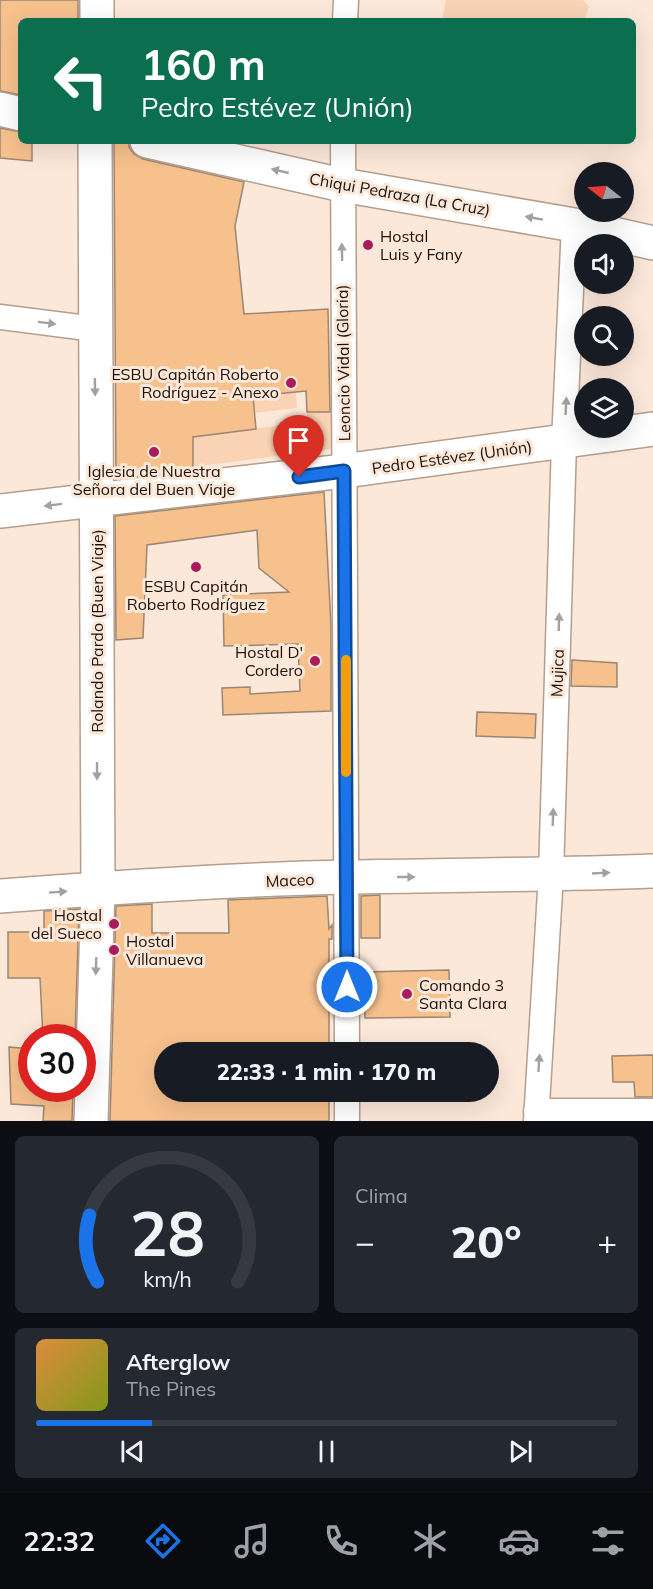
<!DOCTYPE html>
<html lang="es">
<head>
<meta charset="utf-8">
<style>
  body { margin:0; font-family:Mulish,sans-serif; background:#242831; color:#f1f3f6; height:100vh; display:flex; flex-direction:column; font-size:22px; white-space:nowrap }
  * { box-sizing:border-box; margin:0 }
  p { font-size:20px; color:#9ea1a6 }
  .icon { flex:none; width:33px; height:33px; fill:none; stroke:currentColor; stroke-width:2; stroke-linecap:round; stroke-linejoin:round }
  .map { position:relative; height:1121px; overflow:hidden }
  .side { display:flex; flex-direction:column; gap:15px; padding:15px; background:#0d0f14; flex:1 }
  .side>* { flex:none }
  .top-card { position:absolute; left:18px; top:18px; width:618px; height:126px; border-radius:9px; box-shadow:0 6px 24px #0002; background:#0b6e4f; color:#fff; overflow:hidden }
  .needle { width:39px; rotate:287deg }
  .controls { position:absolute; left:574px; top:162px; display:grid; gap:12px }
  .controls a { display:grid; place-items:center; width:60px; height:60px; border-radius:50%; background:#171b24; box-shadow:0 6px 24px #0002; font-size:30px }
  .speed { position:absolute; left:18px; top:1024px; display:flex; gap:12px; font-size:30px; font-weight:700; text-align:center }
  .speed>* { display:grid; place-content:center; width:78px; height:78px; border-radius:50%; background:#171b24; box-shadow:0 6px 24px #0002; line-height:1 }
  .speed .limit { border:9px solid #d22; background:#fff; color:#111 }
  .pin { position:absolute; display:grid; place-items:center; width:51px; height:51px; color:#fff; margin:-62px -26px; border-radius:50% 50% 50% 0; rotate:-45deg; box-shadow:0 0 6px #0007 }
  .pin .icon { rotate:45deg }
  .me { position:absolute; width:66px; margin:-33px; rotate:0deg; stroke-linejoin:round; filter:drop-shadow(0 0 4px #0008) }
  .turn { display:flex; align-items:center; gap:21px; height:126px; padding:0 24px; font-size:27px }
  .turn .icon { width:78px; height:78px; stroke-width:2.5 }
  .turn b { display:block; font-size:42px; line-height:51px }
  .big { font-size:45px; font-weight:800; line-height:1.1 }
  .side .card { flex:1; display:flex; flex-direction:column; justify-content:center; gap:9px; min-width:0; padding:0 21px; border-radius:9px; background:#242831 }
  .side .dial { align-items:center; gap:0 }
  .dial svg { height:156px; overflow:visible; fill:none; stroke:#363941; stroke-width:7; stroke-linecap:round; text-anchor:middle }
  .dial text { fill:#f1f3f6; stroke:none }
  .song { display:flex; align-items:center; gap:18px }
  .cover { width:72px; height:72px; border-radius:9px; background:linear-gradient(135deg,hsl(30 70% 55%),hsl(70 70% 35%)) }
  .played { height:6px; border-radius:3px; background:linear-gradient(90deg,#1a73e8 20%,#363941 20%) }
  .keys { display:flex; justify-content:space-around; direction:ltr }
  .heat { display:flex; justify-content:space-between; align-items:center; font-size:33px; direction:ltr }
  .side .tiles { flex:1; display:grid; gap:15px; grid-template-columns:1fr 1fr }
  .card:last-child { grid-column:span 2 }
  .trip { position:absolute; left:154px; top:1042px; width:345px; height:60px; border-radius:30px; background:#171b24; box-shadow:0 6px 24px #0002; font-weight:800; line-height:60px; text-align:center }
  .menu { display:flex; height:96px; justify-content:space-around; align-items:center; background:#090b0e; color:#9ea1a6 }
  .menu .icon { width:42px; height:42px }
  .menu .on { color:#1a73e8 }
  .menu b { font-size:27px; color:#f1f3f6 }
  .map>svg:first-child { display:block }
</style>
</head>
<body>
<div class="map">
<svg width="653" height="1121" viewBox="0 0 653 1121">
  <rect width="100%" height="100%" fill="#fce8d9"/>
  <path fill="#f9d3b4" d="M446,0H583L589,7L584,21H442Z
    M296,392L297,408L254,413L253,396Z
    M307,412H331L332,449L309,452Z
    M297,423L299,453L193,467V437Z"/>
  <path fill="#f7c18d" stroke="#9b8673" stroke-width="1.5" d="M0,0H78V21H21V95L0,91Z
    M0,128L21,132V141H32V161L0,158Z
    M114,141H129V147L134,154L143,159L244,182L235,226L244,314L328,309L330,412H307L306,391L253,396L256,429L193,437V470L116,479Z
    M324,492L331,626V711L223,715L222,688L250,687V694L300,691L298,644L224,646L223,595L289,592L259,568L257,530L147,545L143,638L116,640L115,516Z
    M572,660L617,663V687L571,686Z
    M477,712L536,714L535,738L476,736Z
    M380,895V938H361V896Z
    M327,896L329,929L332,925V939H329V1053H165V1092H329V1121H110L116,906L152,904V933H229L228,900Z
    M79,909L75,1038H43L40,978H8V932H44V911Z
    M449,970L450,1017L365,1018L364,972Z
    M9,1047L32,1049V1089H73L72,1121H43L44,1106L11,1104Z
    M653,1055V1097H635L634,1082H613L612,1056Z"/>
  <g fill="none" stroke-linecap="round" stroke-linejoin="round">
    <g stroke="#b59e8c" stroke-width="27">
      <path id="street" d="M345,21L346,0
        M343,141L347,1053
        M0,317L95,329
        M536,1111H653
        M347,1121V1092
        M536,1121L551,875L564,442L574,225"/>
    </g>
    <g stroke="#b59e8c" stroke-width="36">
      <path id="secondary" d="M97,21V0
        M0,109L21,114
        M147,141L342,185L574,225L653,243
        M0,511L344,471L653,429
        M0,896C116,887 233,879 349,877C450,875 552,875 653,871
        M91,1121L98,889L95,141"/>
    </g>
    <use href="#street" stroke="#fff" stroke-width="24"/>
    <use href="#secondary" stroke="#fff" stroke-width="33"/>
  </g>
  <defs><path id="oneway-solid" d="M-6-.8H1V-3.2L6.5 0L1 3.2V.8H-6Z" transform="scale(1.5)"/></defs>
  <g fill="#a3a09d">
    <use href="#oneway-solid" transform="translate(280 171) rotate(-167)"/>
    <use href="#oneway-solid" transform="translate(534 218) rotate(-170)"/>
    <use href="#oneway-solid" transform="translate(342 252) rotate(-91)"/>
    <use href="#oneway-solid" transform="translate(47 323) rotate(7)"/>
    <use href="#oneway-solid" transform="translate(95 387) rotate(89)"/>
    <use href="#oneway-solid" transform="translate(566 406) rotate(-87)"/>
    <use href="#oneway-solid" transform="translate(53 505) rotate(173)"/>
    <use href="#oneway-solid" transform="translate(559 622) rotate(-88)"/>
    <use href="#oneway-solid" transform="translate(97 771) rotate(90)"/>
    <use href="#oneway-solid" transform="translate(553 817) rotate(-88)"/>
    <use href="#oneway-solid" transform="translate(601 873) rotate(-3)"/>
    <use href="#oneway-solid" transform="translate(406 877)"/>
    <use href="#oneway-solid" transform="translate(58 892) rotate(-4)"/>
    <use href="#oneway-solid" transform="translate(96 966) rotate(92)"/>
    <use href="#oneway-solid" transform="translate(539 1063) rotate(-86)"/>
  </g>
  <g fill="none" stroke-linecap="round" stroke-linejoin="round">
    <g stroke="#114b97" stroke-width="15">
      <path id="route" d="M299,477L344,471L347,987"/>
    </g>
    <use href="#route" stroke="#1a73e8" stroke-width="10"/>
    <path stroke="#f59e0b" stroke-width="10" d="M346,660V772"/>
  </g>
  <g fill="#a81b5c" stroke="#fce8d9" stroke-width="2">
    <circle cx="368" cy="245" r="6"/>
    <circle cx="291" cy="383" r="6"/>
    <circle cx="154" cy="452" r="6"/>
    <circle cx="196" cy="567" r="6"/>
    <circle cx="315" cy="661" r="6"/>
    <circle cx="114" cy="924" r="6"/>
    <circle cx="114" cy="950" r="6"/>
    <circle cx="407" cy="994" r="6"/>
  </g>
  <g text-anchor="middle" stroke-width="6" stroke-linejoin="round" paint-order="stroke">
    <g font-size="16" fill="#1a110b" stroke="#fce8d9">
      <text transform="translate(400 194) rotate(10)" y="6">Chiqui Pedraza (La Cruz)</text>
      <text transform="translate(343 363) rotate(-91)" y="6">Leoncio Vidal (Gloria)</text>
      <text transform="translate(452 457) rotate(-8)" y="6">Pedro Estévez (Unión)</text>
      <text transform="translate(97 631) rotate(-90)" y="6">Rolando Pardo (Buen Viaje)</text>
      <text transform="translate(557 673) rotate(-88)" y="6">Mujica</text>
      <text transform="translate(290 880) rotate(-3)" y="6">Maceo</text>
    </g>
    <g font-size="16" fill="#1a110b" stroke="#fce8d9" text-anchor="start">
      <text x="380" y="242">Hostal<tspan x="380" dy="18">Luis y Fany</tspan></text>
      <text x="279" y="380" text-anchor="end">ESBU Capitán Roberto<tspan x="279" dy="18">Rodríguez - Anexo</tspan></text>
      <text x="154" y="477" text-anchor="middle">Iglesia de Nuestra<tspan x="154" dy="18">Señora del Buen Viaje</tspan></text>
      <text x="196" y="592" text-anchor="middle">ESBU Capitán<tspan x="196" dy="18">Roberto Rodríguez</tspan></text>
      <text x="303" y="658" text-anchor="end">Hostal D'<tspan x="303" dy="18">Cordero</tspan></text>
      <text x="102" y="921" text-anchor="end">Hostal<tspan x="102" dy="18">del Sueco</tspan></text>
      <text x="126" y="947">Hostal<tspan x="126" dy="18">Villanueva</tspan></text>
      <text x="419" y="991">Comando 3<tspan x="419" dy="18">Santa Clara</tspan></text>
    </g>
  </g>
</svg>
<div class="controls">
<a><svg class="needle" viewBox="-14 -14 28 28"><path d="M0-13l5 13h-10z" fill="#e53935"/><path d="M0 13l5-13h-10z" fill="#9ea1a6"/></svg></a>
<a><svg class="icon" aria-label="sound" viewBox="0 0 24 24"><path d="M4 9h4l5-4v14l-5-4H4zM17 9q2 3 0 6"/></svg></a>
<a><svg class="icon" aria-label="search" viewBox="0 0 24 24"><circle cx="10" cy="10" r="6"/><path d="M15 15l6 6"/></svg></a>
<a><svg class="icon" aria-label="layers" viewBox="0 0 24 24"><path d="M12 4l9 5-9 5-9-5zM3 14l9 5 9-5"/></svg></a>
</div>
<div class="speed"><div class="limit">30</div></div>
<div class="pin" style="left:299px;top:477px;background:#d93025"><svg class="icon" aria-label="arrive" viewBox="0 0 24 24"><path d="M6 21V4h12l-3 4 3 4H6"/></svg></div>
<svg class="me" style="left:347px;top:987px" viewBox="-20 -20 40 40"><circle r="17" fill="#1a73e8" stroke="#fff" stroke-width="3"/><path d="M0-11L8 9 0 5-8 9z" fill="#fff"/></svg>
<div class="trip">22:33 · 1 min · 170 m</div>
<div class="top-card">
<div class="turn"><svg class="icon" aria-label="left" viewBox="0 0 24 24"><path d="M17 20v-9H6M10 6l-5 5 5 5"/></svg><div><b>160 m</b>Pedro Estévez (Unión)</div></div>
</div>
</div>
<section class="side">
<div class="tiles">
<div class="card dial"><svg viewBox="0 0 100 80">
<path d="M14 69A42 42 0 1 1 86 69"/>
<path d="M14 69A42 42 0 0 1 10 35" stroke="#1a73e8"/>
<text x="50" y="56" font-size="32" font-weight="700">28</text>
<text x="50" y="72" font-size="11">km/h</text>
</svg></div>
<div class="card"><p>Clima</p>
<div class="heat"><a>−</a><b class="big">20°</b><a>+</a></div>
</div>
<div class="card">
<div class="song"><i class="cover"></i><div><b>Afterglow</b><p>The Pines</p></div></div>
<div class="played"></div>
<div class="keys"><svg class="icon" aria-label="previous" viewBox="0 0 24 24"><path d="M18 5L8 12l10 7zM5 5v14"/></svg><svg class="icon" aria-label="pause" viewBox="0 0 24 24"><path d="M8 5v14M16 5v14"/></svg><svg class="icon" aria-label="next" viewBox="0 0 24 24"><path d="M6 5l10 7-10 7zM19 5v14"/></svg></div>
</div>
</div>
</section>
<nav class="menu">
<b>22:32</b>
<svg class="icon on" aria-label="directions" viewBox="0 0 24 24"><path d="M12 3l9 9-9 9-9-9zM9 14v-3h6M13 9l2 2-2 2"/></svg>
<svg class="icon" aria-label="music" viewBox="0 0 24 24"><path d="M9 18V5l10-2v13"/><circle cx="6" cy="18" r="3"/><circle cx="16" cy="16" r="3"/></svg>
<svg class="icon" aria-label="phone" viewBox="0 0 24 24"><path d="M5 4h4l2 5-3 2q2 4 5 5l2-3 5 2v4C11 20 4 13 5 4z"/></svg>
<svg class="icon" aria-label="climate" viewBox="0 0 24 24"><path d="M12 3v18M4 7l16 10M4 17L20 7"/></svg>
<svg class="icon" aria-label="car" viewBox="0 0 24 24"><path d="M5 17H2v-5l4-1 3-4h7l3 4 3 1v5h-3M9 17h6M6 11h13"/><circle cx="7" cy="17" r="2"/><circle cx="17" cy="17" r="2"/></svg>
<svg class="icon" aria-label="filters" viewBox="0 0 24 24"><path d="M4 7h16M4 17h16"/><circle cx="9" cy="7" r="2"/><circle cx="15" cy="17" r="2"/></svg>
</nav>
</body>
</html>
